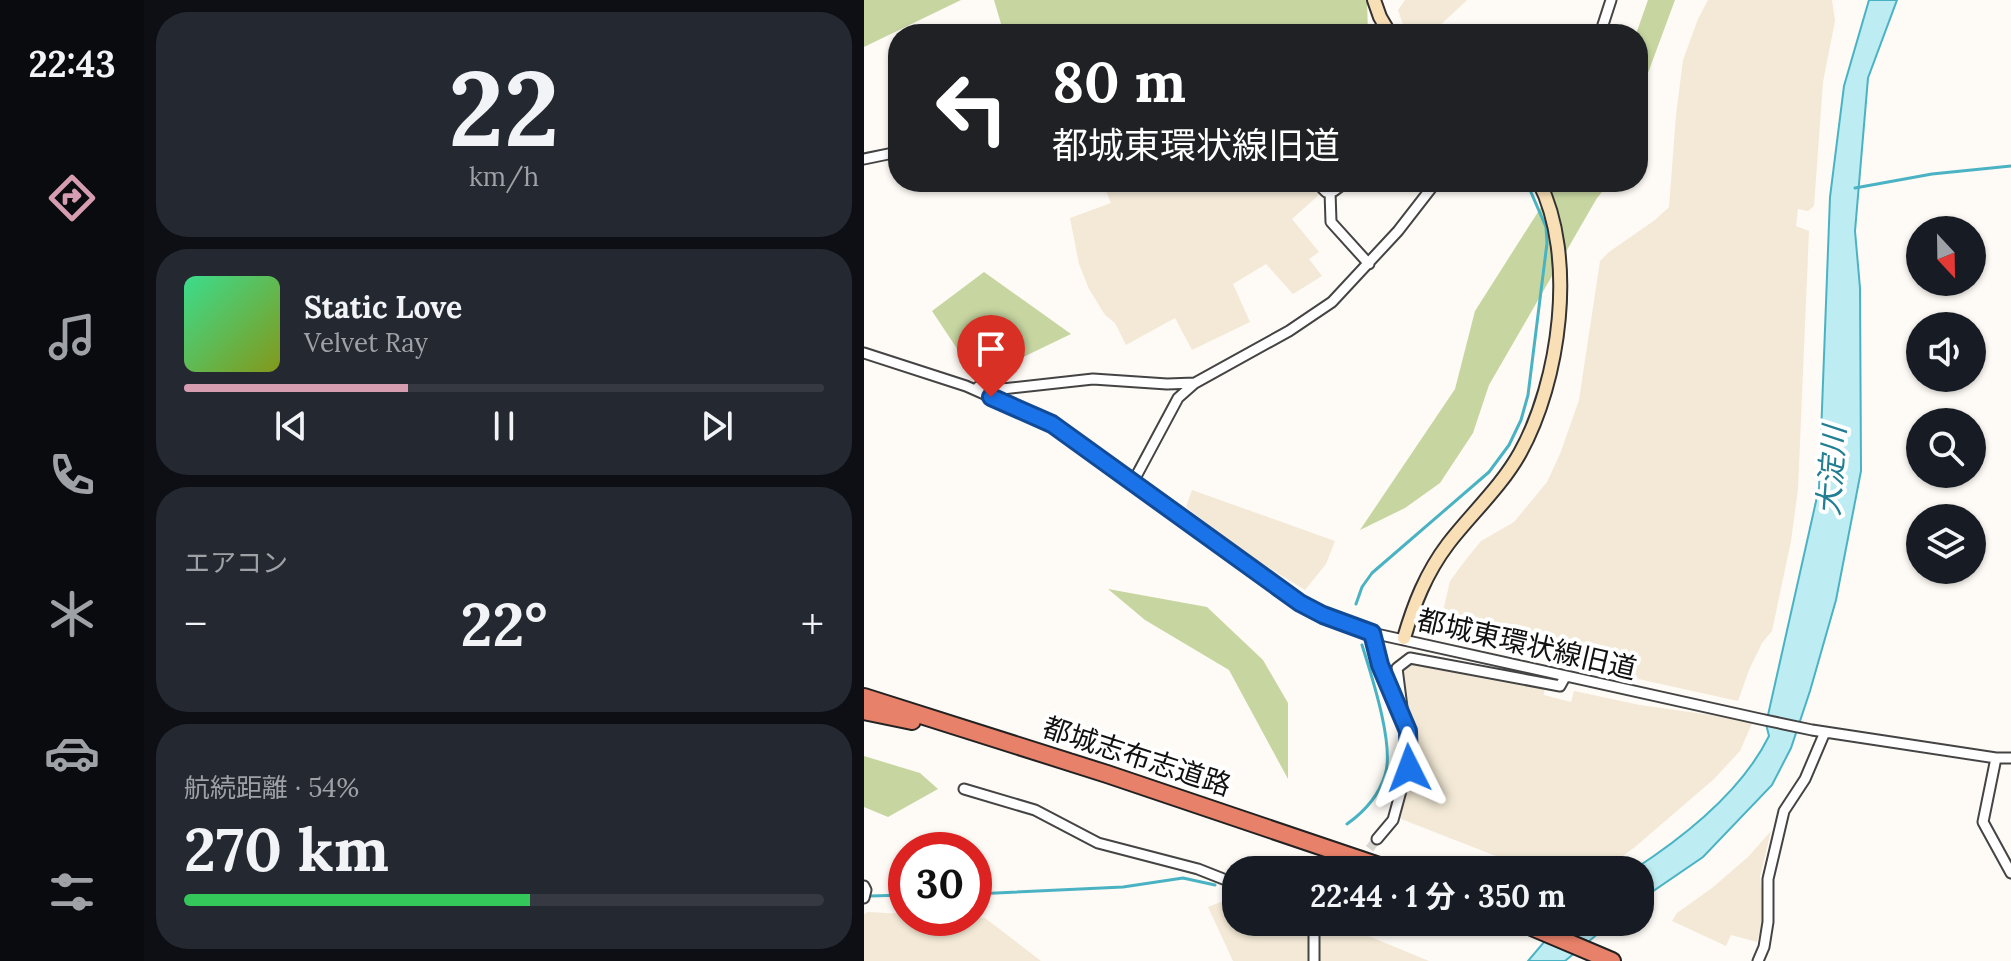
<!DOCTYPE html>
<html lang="ja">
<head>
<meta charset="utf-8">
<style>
  body { margin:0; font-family:Lora,"Noto Sans JP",serif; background:#242831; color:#f1f3f6; height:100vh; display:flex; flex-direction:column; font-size:30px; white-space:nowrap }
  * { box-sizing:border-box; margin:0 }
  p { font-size:26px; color:#9ea1a6 }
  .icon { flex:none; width:44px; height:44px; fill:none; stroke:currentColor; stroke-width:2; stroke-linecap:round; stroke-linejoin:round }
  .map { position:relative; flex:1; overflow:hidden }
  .details { display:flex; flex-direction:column; gap:12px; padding:12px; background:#0d0f14; width:720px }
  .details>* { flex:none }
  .top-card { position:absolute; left:24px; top:24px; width:760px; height:168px; border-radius:32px; box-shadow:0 2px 6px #0004; background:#202124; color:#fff; overflow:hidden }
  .needle { width:52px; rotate:158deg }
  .controls { position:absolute; left:1042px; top:216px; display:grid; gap:16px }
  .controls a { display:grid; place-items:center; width:80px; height:80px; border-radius:50%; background:#171b24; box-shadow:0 2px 6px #0004; font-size:40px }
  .speed { position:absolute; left:24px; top:832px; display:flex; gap:16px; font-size:40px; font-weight:700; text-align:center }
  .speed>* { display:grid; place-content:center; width:104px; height:104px; border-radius:50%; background:#171b24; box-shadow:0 2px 6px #0004; line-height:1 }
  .speed .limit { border:12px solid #d22; background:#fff; color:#111 }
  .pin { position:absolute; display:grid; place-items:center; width:68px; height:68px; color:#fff; margin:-82px -34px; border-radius:50% 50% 50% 0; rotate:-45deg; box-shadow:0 0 8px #0007 }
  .pin .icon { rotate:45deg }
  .me { position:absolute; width:88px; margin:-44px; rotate:357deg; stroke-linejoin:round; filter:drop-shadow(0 0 6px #0008) }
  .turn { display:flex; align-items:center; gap:28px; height:168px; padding:0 32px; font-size:36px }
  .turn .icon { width:104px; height:104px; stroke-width:2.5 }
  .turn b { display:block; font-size:56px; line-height:68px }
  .big { font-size:60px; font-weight:700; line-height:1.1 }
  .details .tile { flex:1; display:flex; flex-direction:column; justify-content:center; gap:12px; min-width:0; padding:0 28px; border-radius:32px; background:#242831 }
  .details .dial { align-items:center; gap:0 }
  .dial b { font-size:104px; line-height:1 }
  .song { display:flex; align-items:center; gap:24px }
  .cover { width:96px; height:96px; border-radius:12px; background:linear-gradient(135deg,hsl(150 70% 55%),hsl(70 70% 35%)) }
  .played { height:8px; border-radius:4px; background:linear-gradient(90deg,#d69db1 35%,#363941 35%) }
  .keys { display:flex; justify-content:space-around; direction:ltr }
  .heat { display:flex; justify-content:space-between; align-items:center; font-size:44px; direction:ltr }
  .charge { height:12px; border-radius:6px; background:linear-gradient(90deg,#34c759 54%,#363941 0) }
  .trip { position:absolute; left:358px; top:856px; width:432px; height:80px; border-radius:32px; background:#171b24; box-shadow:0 2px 6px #0004; font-weight:700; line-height:80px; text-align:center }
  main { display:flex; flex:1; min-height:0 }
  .tab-bar { display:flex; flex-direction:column; width:144px; justify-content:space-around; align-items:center; background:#090b0e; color:#9ea1a6 }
  .tab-bar .icon { width:56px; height:56px }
  .tab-bar .selected { color:#d69db1 }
  .tab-bar b { font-size:36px; color:#f1f3f6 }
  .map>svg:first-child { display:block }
</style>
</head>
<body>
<main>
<nav class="tab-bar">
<b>22:43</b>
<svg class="icon selected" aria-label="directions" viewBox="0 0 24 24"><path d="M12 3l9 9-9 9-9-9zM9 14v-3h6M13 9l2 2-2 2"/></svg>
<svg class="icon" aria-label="music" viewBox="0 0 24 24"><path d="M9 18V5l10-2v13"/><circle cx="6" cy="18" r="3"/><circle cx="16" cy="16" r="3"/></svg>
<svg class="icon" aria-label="phone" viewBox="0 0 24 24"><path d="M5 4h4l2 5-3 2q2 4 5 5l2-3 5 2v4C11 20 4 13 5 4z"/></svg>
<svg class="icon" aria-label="climate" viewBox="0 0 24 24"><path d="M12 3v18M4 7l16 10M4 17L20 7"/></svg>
<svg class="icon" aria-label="car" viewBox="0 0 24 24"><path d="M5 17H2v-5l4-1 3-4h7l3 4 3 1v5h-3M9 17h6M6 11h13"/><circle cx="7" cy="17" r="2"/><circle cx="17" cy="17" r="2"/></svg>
<svg class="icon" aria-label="filters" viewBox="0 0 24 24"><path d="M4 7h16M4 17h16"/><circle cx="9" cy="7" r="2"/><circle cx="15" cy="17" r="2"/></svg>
</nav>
<section class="details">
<div class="tile dial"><b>22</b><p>km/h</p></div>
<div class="tile">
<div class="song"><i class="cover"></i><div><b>Static Love</b><p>Velvet Ray</p></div></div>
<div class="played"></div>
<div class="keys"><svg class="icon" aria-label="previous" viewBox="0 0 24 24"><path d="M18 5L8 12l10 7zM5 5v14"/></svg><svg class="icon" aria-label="pause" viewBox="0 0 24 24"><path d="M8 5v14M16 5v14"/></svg><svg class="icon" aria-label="next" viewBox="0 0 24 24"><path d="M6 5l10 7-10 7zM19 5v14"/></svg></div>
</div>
<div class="tile"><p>エアコン</p>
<div class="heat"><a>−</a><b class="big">22°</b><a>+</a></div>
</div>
<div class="tile"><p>航続距離 · 54%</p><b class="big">270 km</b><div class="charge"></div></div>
</section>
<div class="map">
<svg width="1147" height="961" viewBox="0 0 1147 961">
  <rect width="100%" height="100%" fill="#fefaf5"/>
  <path fill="#f3e9d6" d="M541,0H603L571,30L570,34H542L534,10Z
    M844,0H968L971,21L959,82L950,206L944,211L934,209L932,226L945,231L934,489L927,541L908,631L898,643L885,670L874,701L756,675L726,664L727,650L691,644L690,653L584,626L577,620L586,581L600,562L617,541L650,522L683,482L696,454L715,400L736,261L745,252L791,220L805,207L812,115L819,60L834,19Z
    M238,182H447L457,193L428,219L455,252L445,259L458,276L429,294L402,264L369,284L386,322L328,350L311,318L262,345L251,323L241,315L225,289L215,264L206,218L247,203Z
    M328,490L471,541L462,564L441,590L376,550L322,507Z
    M548,662L681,686L680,695L707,702L710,691L776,705L889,721L876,751L850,779L771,847L740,870H668L537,819L534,812L551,764V750L537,668Z
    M907,831L896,877L901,912L893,942L867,935L862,946L808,921L813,913L848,888L884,857Z
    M372,896V922H457L485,928L565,961H369L344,907Z
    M4,912L42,914V918H121L177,961H0V914Z"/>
  <path fill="#c7d6a1" d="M0,0H97L0,47Z
    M130,0H503L504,34H140Z
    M784,0H811L774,100L772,34Z
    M693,182H746L733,198L625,385L609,433L576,483L541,508L496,530L591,389L611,311Z
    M120,272L207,334L147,363L100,359L68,311Z
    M244,589L343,607L399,660L424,703V779L365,670L281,620Z
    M0,756L56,773L74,789L24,817L0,807Z"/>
  <path fill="#bdecf2" stroke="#4ab3c3" stroke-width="2" d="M1005,0H1033L1004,78L991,231L996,288L997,471L972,600L946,691L927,748L908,785L839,857L776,900V870H769C820,837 878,791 905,736L902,724L955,488L966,197L980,86Z
    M697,922H748L701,961H664Z"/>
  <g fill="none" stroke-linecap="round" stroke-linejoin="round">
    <path stroke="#4ab3c3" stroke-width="3" d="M991,188L1068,174L1147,166
      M492,604L498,587L508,573L625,472L645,445L657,420L664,395L683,243L682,227L663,183
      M483,824C500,812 515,795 521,775C531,746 507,674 498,645
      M110,894L259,887L319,878L351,885
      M6,896L42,895"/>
    <path stroke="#dad7d3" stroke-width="9" stroke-dasharray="9 4.5" stroke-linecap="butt" d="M489,870L513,839"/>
    <g stroke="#444" stroke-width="13">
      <path id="street" d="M736,34L747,0
        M0,159L34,152
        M452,182L462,192L470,191L482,182
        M466,191L467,222L505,264
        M0,353L102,386L188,424L436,603L459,615L508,633L896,719L948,730L1132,758H1147
        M114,387L138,389L229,379L303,384L331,383L425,331L468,302L534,231L572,182
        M269,482L314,398L331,383
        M508,633L516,665L544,731L546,758L529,820L513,839
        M539,715L533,668L546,658L696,686L701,677
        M1132,758L1119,822L1147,873
        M100,789L171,810L234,843L334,869L372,884
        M0,886L2,890L0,898
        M450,922V961
        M894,961L900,947L904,922V879L920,811L941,779L961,732"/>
    </g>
    <g stroke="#333" stroke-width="16">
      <path id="secondary" d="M510,0L516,17L526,34
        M540,638C550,604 562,573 584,544C607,514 637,487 656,453C696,381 713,257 675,182"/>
    </g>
    <g stroke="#222" stroke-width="20">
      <path id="highway" d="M0,697L243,774L527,870
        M0,711L48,721
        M656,922L748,961"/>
    </g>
    <use href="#street" stroke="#fff" stroke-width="9"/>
    <use href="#secondary" stroke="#f8dfb6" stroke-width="12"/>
    <use href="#highway" stroke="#e88169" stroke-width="16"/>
  </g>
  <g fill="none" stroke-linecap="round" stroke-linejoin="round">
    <g stroke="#114b97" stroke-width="20">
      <path id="route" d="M127,397L188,424L436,603L459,615L508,633L516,665L544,731L545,768"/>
    </g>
    <use href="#route" stroke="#1a73e8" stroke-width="14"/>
  </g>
  <g text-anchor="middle" stroke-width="8" stroke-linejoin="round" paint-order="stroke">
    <g font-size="28" fill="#111" stroke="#fff">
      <text transform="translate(663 644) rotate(13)" y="10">都城東環状線旧道</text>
      <text transform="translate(273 756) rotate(18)" y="10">都城志布志道路</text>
    </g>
    <g font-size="30" font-style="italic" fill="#227f93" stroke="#fff">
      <text transform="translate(968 471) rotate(-86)" y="10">大淀川</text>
    </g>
  </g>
</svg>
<div class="controls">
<a><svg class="needle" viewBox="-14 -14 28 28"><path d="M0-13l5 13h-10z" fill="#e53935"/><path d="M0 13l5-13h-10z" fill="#9ea1a6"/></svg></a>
<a><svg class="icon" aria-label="sound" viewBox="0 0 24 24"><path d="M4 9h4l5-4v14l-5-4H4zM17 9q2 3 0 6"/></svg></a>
<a><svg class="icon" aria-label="search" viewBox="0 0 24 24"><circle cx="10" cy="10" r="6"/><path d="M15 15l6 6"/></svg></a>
<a><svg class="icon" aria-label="layers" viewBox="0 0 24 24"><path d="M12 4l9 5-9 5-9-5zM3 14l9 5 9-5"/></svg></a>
</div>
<div class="speed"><div class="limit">30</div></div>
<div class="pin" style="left:127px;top:397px;background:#d93025"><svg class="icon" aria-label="arrive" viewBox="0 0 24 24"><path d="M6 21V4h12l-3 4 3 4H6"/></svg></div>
<svg class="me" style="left:545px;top:768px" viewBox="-20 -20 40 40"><path d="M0-17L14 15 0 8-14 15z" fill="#1a73e8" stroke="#fff" stroke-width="4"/></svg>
<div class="trip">22:44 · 1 分 · 350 m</div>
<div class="top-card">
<div class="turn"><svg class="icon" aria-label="left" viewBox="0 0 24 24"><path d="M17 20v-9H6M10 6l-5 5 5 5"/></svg><div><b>80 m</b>都城東環状線旧道</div></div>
</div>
</div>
</main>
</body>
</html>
